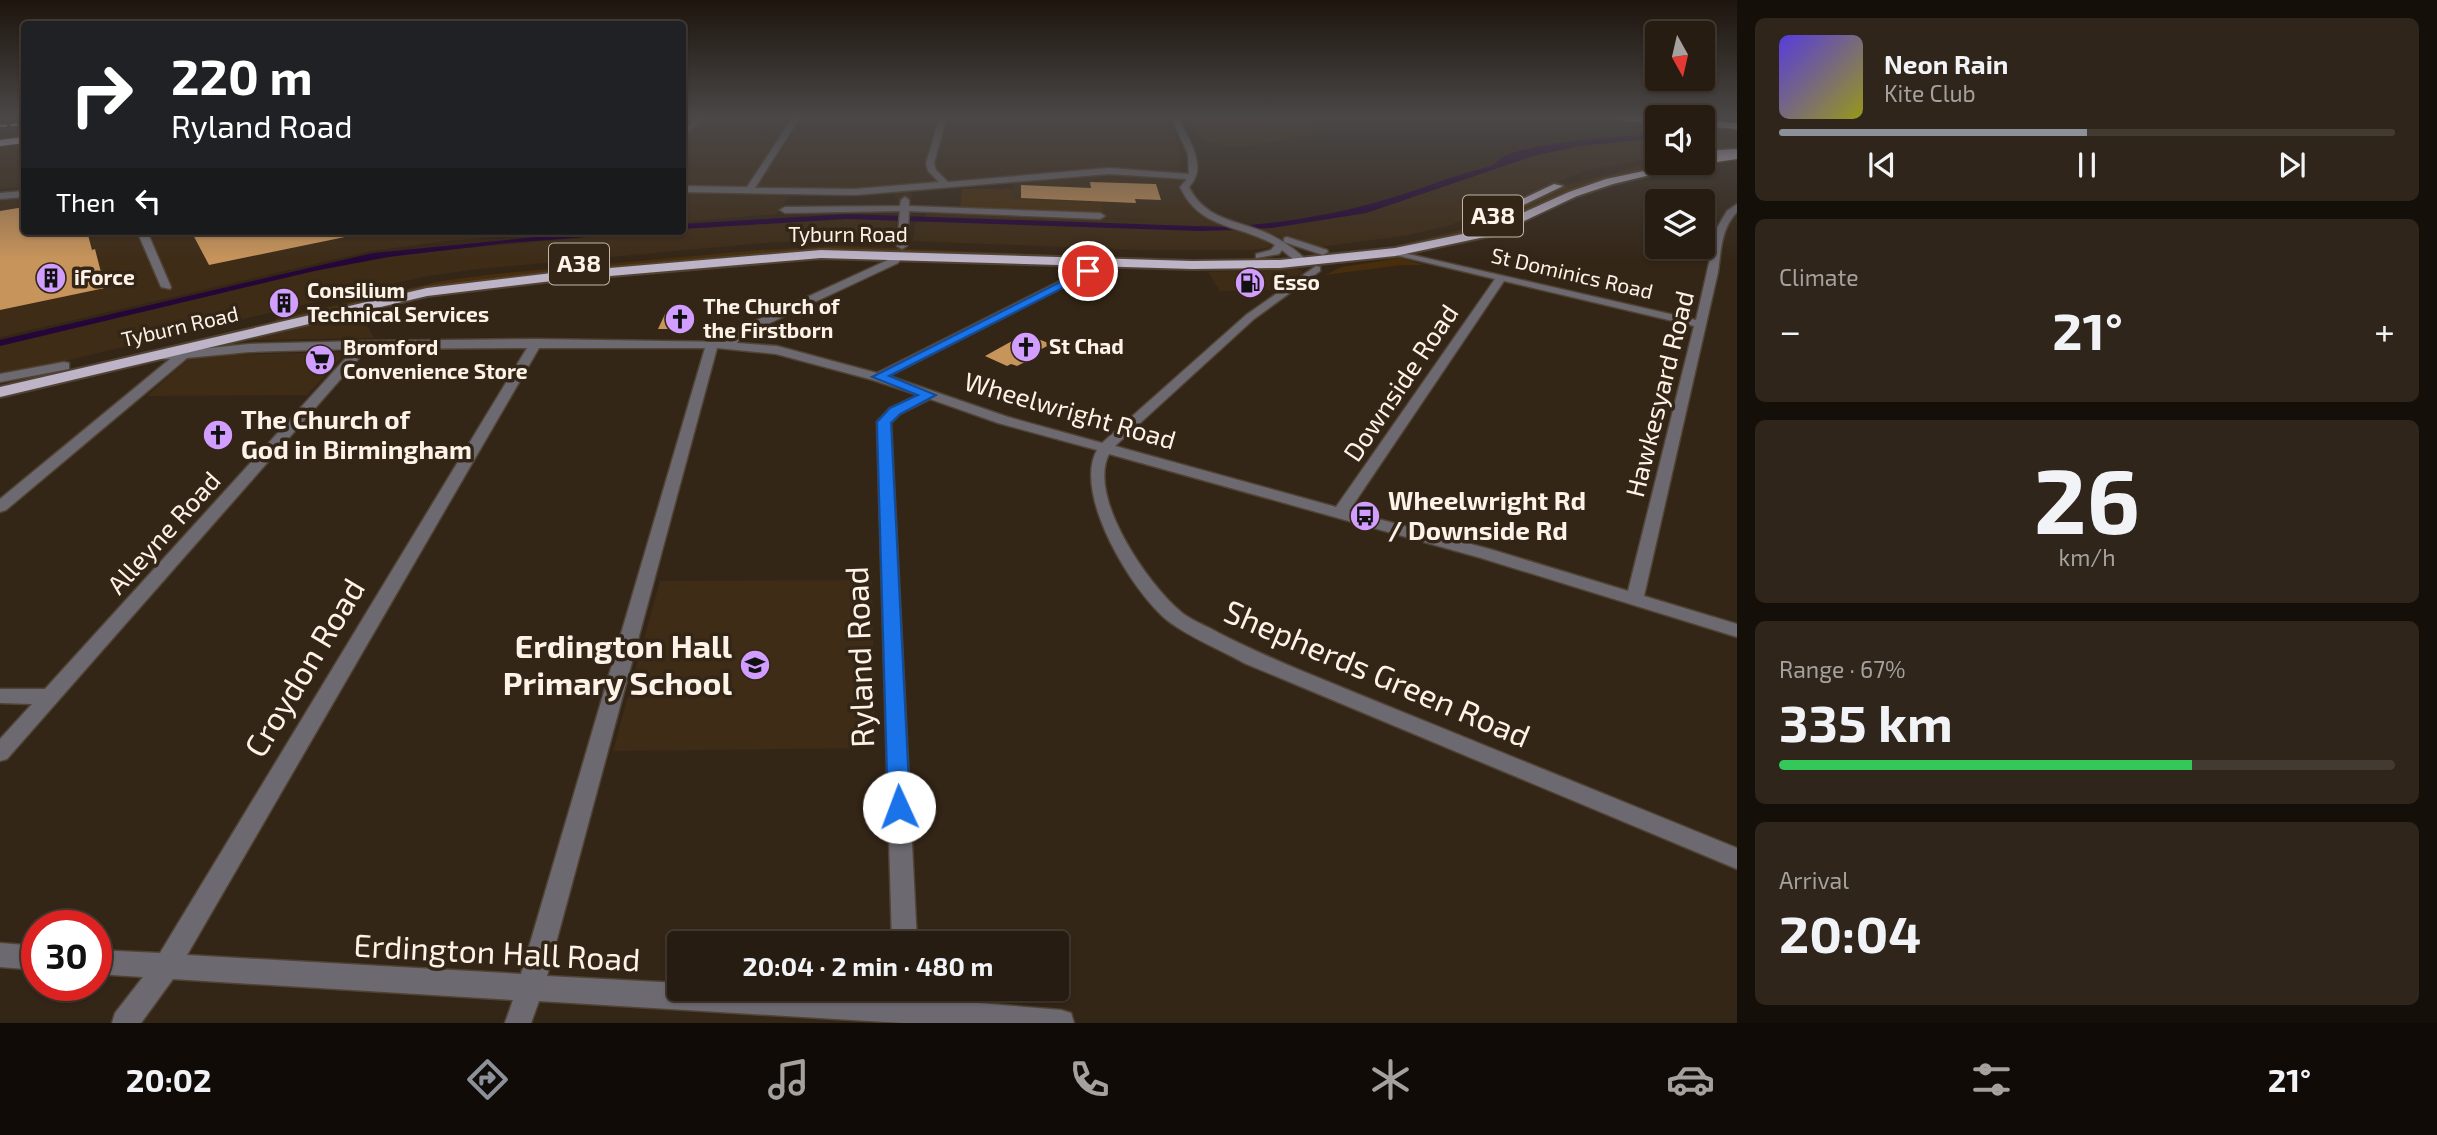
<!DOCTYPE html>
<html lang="en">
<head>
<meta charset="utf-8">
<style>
  body { margin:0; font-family:"Exo 2",sans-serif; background:#2f251a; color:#f1f3f6; height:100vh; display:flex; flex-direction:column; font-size:26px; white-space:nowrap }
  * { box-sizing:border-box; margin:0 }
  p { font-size:23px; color:#a4a19f }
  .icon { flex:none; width:38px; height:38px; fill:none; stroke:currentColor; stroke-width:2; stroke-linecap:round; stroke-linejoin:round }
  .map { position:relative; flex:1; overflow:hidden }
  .panel { display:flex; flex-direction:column; gap:18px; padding:18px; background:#150f09; width:700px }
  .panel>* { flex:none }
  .top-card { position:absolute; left:21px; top:21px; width:665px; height:214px; border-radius:7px; box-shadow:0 2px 5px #0004,0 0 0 2px #433a31; background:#202124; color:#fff; overflow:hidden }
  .needle { width:46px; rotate:172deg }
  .tools { position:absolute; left:1645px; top:21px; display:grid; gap:14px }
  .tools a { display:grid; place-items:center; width:70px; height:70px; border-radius:7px; background:#271c11; box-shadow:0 2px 5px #0004,0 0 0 2px #433a31; font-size:35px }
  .speed { position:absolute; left:21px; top:910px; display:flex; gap:14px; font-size:35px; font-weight:700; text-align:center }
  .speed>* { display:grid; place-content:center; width:91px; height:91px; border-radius:50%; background:#271c11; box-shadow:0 2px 5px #0004,0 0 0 2px #433a31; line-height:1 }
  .speed .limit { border:10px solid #d22; background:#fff; color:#111 }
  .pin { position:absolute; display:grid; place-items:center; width:60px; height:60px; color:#fff; margin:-30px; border:4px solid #fff; border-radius:50%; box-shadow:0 2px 7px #0007 }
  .me { position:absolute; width:77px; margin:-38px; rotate:358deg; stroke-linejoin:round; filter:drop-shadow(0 0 5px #0008) }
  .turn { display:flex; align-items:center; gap:24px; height:147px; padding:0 35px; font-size:32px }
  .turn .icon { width:91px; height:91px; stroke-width:2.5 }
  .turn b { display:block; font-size:49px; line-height:60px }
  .then { display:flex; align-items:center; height:66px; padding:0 35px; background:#0003; gap:14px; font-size:26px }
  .big { font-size:52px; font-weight:700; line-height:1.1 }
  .panel .card { flex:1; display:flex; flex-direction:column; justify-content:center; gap:10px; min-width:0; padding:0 24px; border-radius:10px; background:#2f251a }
  .panel .dial { align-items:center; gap:0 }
  .dial b { font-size:91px; line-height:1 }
  .song { display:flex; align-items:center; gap:21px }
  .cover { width:84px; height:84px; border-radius:10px; background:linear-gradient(135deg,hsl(250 70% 55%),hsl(60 70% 35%)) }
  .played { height:7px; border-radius:4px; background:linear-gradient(90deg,#8c9099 50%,#433a31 50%) }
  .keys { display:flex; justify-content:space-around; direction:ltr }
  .heat { display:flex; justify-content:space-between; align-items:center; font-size:38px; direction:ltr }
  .charge { height:10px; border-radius:5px; background:linear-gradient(90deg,#34c759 67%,#433a31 0) }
  .trip { position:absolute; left:667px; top:931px; width:402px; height:70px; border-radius:7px; background:#271c11; box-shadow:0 2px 5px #0004,0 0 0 2px #433a31; font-weight:700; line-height:70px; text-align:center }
  .dock { display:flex; height:112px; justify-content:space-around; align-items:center; background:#100b07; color:#a4a19f }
  .dock .icon { width:49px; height:49px }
  .dock .on { color:#8c9099 }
  .dock b { font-size:32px; color:#f1f3f6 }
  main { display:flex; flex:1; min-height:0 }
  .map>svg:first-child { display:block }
</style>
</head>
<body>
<main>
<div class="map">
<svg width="1737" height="1023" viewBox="0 0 1737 1023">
  <rect width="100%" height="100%" fill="#342617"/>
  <path fill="#3e2c17" d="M683,117H1167L1178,143L1183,187L1189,202L1211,217L1236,226L1199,225L1201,231H1241L1266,241L1271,247L1253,250H1142L913,241L916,221L925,222L927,212L1197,222L1104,218L1100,202L1012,199L1013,183L912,192L911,201H898L894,194L790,195L777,214L683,222Z
    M1703,136L1737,137V150L1703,152Z
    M1657,138V156L1582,172L1447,226L1410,235L1319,247L1287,240L1260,229L1366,213L1533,156L1579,146Z
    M24,145V187L0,189V147Z
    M24,197V231H572L446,241L371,251L0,337V200Z
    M903,219L896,220L895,242H775L477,269L422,277L64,361L0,373V346L314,271L404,254L744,223L810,220Z
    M1298,269L1303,272L1273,290L1220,291L1208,272Z
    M360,313L374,338L247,340L262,335Z
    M338,352L342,353L341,358L307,395L147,396L192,356Z
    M872,580L875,748L613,751L660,581Z"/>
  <path fill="#482e0c" d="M1190,117H1304L1318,133C1286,138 1195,167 1190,117Z
    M1656,162L1677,163L1600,179L1491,226L1401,244L1485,224L1567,185Z
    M962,189H1012L1013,199L1101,202L1104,215L960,209Z
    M837,246L1207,261L1087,262L837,250L779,253L449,285L276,322L275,319L442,281L495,274L760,250Z
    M1400,258L1424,265H1402L1325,275L1342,267Z"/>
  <path fill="#26063a" d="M1657,134V138L1579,146L1533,156L1366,213L1272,228L1201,231L846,219L683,229V224L848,214L1222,227C1276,224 1329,216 1381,201C1417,191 1451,176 1488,167C1496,166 1499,157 1508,154C1554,140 1610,137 1657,134Z
    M599,231H663L507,243L388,257L314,271L0,346V340L373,253Z"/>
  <path fill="#c7945b" d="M1090,182L1156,184L1161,200L1135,199L1136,203L1021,198V185L1091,188Z
    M24,207V231H87L92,250L95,249L105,288L0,310V211Z
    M191,231H345V237L209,265Z
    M665,314H689L683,329H658Z
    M1025,334L1051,344L1032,354L1037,356L1017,366L1011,364L1007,366L985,356Z"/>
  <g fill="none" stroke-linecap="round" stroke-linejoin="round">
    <g stroke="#504334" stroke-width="3">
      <path id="minor" d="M698,117H706L682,137V131Z
        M793,117H800L755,188L855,189L939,182L928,171L926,163L940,117H947L934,163L936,170L948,182L1109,168L1189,174L1188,154L1171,117H1178C1188,140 1209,166 1189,187C1204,218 1233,220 1262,231C1279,238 1296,249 1308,262L1299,264L1282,250L1279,254L1256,258V254L1271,250L1275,245C1239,224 1200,230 1180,187L1187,179L1109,174L855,195L682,192V186L747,187Z
        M24,191V197L0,199V193Z
        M905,197L909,200V206L1100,213L1105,216L1100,219L909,211L907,246L902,249L897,246L900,211L785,213L780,210L785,207L900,206L901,200Z
        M1737,204V212C1721,228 1721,251 1718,272L1644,596L1737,624V637L1481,558L1109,454C1087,497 1148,584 1180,611C1190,620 1205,625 1217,632C1263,656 1310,674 1358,694C1484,745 1611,797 1737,848V869L1244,663C1221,650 1189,637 1168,621C1133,593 1072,494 1097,450L998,423L930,399L900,414L891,423L917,943H892L877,422L890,408L918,395L873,380L776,354L717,348L547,976L679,983V989H770L893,996V989H919L920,998L1061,1010L1071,1013L1074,1023H902L539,1001L531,1023H505L513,1000L173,979L141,1023H112L115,1013L143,977L96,974V950L160,953L527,348L367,349L7,759L0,761V739L32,704L0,703V689H45L354,349L249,352L187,358L6,510L0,512V499L170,359H160V353L249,344L364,341L536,339L726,342L731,332L890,259L898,253L903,256L898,263L740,337L737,343L777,346L877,373L1084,269V263L1089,260L1094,263L1093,272L889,376L1008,417L1102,443L1246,315L1316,266L1320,267V271L1254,319L1115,446L1336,507L1495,279L1391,254V250L1696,320L1717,228L1727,211ZM1504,281L1694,326L1628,591L1493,550L1349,511ZM539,348H705L521,974L187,955Z
        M137,231H147L171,287L170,289L161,287Z
        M1287,237L1327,250L1328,252L1323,255L1284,242V238Z
        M0,943L37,946V970L0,967Z"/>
    </g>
    <g stroke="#504334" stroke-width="3">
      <path id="tertiary" d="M64,362L69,363V369L0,382V374Z"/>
    </g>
    <g stroke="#504334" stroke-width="4">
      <path id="trunk" d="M1737,149V155L1703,157V151Z
        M1682,163H1700L1613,184L1577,196L1494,235L1395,256L1280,268L1192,269L821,258L552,281L427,296L0,397V387L427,288L552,273L821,250L1192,261L1280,260L1395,248L1487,229L1569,192L1606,179Z
        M1554,184L1563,186L1507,213L1497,211Z"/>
    </g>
    <g stroke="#504334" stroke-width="3">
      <path id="motorway" d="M1614,117H1657V123L1619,120Z
        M1703,120L1737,123V129L1703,126Z
        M24,137V143L0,146V140Z
        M1737,153V159L1703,164L1699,163H1703V158Z"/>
    </g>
    <use href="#minor" fill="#6d6971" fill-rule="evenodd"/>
    <use href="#tertiary" fill="#6d6971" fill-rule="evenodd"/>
    <use href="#trunk" fill="#beb4c8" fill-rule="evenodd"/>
    <use href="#motorway" fill="#ccc1d7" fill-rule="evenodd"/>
    <path stroke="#d6ccc1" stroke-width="2.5" stroke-dasharray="7 3.5" stroke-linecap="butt" d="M0,126L24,124"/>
  </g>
  <linearGradient id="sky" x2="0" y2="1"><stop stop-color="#1d150d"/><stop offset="0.45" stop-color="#4a4747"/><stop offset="1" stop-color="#4a4747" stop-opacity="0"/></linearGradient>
  <rect width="1737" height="260" fill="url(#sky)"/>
  <path fill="#1a73e8" stroke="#114b97" stroke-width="2" d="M1088,268L1093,271L1092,273L889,376L936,395L900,414L891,423L910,807L907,814L899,817L891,814L888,807L877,422L890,408L918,395L872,377Z"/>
  <defs>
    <g id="building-disc" transform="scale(1.575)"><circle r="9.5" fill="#d19dfe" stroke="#342617"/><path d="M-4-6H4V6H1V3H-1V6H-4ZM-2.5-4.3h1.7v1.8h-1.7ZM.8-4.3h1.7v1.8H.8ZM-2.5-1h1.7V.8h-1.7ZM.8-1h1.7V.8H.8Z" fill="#111"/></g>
    <g id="fuel-disc" transform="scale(1.575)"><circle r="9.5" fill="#d19dfe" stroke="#342617"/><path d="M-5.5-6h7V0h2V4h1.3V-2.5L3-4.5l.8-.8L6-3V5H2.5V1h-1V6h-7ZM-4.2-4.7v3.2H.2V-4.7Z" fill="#111"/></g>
    <g id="church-disc" transform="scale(1.575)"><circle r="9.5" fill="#d19dfe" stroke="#342617"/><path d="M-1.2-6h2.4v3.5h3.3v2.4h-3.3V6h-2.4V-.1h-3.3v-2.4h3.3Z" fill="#111"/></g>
    <g id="supermarket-disc" transform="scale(1.575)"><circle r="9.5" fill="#d19dfe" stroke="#342617"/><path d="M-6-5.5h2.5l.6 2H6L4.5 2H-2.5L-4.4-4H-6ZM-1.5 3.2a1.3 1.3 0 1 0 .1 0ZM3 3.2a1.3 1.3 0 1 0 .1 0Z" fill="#111"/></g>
    <g id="bus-disc" transform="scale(1.575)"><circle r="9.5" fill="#d19dfe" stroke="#342617"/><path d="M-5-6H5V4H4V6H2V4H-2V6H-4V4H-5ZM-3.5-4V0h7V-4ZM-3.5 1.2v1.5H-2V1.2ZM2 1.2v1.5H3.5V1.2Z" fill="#111"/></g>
    <g id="school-disc" transform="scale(1.575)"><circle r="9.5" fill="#d19dfe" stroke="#342617"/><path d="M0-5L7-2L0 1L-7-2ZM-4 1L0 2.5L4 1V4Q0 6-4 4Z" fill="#111"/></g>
  </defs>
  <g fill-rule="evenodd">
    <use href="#building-disc" x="51" y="278"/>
    <use href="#fuel-disc" x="1250" y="283"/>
    <use href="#building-disc" x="284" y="303"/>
    <use href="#church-disc" x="680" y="319"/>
    <use href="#church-disc" x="1026" y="347"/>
    <use href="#supermarket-disc" x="320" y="360"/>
    <use href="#church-disc" x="218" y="435"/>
    <use href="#bus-disc" x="1365" y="516"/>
    <use href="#school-disc" x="755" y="665"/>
  </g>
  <g text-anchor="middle" stroke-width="7" stroke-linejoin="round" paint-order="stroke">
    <g font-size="21" fill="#fdf3e9" stroke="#342617">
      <text x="848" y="242">Tyburn Road</text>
      <text transform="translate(1572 274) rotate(13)" y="7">St Dominics Road</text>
      <text transform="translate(180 327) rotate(-13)" y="7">Tyburn Road</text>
    </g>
    <g font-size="21" font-weight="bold" fill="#fdf3e9" stroke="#342617" text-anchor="start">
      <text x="74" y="285">iForce</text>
      <text x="1273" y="290">Esso</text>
      <text x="307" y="298">Consilium<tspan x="307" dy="24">Technical Services</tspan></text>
      <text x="703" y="314">The Church of<tspan x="703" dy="24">the Firstborn</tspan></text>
      <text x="1049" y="354">St Chad</text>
      <text x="343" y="355">Bromford<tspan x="343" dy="24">Convenience Store</tspan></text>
    </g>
    <g fill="#342617" stroke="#c1b6aa" stroke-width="2">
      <rect x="1463" y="195.5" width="60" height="41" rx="5"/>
      <rect x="549" y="243.5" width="60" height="41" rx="5"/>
    </g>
    <g font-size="24" font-weight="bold" fill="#fdf3e9">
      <text x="1493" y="224">A38</text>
      <text x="579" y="272">A38</text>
    </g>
    <g font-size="26" fill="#fdf3e9" stroke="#342617">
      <text transform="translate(1401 383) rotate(-56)" y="9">Downside Road</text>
      <text transform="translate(1660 394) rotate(-76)" y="9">Hawkesyard Road</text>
      <text transform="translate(1070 411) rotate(16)" y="9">Wheelwright Road</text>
      <text transform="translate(164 533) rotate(-48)" y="9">Alleyne Road</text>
    </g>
    <g font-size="26" font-weight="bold" fill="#fdf3e9" stroke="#342617" text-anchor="start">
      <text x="241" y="429">The Church of<tspan x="241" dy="30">God in Birmingham</tspan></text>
      <text x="1388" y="510">Wheelwright Rd<tspan x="1388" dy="30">/ Downside Rd</tspan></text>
    </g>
    <g font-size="32" font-weight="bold" fill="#fdf3e9" stroke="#342617" text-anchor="end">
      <text x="732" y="658">Erdington Hall<tspan x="732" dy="37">Primary School</tspan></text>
    </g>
    <g font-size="32" fill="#fdf3e9" stroke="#342617">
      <text transform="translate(860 657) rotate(-92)" y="11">Ryland Road</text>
      <text transform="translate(305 668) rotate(-59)" y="11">Croydon Road</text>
      <text transform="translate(1377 674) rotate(23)" y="11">Shepherds Green Road</text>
      <text transform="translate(497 953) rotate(3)" y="11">Erdington Hall Road</text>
    </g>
  </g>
</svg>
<div class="tools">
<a><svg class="needle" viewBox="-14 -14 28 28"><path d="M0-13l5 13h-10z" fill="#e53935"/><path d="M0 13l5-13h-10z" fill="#a4a19f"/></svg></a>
<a><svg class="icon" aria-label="sound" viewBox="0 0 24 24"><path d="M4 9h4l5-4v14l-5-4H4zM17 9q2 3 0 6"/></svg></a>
<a><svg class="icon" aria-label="layers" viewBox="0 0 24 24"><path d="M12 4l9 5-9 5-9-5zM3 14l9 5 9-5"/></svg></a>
</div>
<div class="speed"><div class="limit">30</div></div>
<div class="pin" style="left:1088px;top:271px;background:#d93025"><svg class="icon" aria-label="arrive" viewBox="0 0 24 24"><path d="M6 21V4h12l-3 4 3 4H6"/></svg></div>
<svg class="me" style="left:899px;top:807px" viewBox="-20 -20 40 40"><circle r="19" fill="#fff"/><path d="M0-13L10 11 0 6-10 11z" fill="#1a73e8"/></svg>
<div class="trip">20:04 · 2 min · 480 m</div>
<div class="top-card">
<div class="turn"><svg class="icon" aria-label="right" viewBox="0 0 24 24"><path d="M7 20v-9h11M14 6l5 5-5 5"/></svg><div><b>220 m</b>Ryland Road</div></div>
<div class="then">Then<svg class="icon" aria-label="left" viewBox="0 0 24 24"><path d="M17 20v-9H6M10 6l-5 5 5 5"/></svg></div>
</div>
</div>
<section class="panel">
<div class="card">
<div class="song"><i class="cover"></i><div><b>Neon Rain</b><p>Kite Club</p></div></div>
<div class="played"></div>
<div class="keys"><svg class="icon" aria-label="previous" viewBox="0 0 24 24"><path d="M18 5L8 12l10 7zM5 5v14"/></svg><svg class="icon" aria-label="pause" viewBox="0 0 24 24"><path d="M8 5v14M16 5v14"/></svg><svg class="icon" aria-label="next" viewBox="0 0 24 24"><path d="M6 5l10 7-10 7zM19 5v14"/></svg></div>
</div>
<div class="card"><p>Climate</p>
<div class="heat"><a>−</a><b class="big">21°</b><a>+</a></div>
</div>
<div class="card dial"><b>26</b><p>km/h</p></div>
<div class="card"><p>Range · 67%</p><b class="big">335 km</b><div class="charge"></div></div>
<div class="card"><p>Arrival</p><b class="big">20:04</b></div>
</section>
</main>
<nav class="dock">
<b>20:02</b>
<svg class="icon on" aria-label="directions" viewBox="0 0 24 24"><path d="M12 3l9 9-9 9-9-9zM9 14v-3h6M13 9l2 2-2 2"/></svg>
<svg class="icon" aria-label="music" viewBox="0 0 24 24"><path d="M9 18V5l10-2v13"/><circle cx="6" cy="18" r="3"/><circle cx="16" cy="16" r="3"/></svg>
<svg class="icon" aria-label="phone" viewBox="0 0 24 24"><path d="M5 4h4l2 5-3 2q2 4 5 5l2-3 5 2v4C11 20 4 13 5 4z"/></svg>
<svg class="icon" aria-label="climate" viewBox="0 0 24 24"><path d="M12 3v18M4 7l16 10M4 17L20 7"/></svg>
<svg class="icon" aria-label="car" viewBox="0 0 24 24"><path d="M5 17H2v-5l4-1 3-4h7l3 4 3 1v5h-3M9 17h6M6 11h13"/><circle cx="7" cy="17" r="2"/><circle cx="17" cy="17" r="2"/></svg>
<svg class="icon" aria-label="filters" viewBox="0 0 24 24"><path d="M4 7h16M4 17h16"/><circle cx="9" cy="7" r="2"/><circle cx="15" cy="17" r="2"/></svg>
<b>21°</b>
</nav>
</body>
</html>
